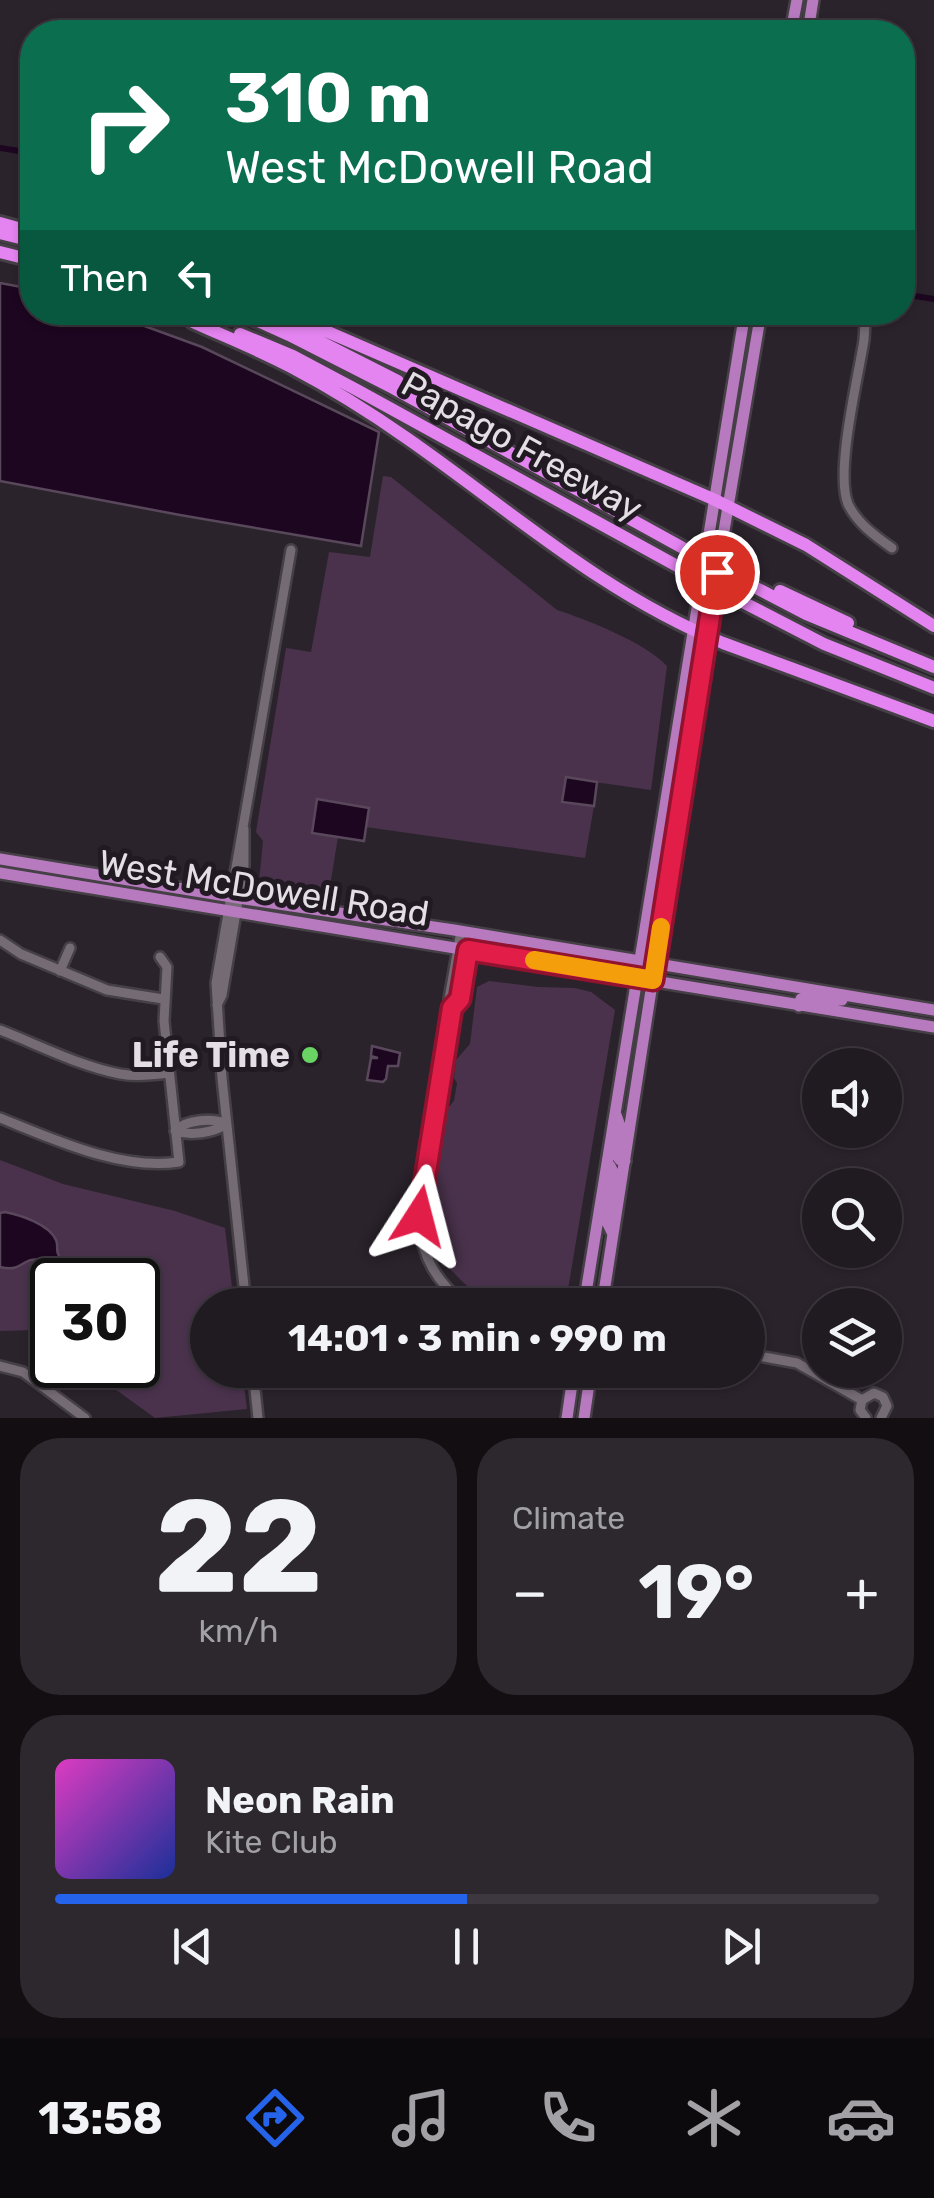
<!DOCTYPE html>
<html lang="en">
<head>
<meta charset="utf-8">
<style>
  body { margin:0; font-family:Rubik,sans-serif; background:#2d272e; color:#f1f3f6; height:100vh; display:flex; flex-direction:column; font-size:38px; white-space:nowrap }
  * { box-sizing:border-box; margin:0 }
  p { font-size:32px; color:#a2a1a5 }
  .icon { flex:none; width:55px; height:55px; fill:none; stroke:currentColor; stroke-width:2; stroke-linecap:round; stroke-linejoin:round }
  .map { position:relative; height:1418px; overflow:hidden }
  .side { display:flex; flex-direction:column; gap:20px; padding:20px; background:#120e12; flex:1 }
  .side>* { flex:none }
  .guide { position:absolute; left:20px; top:20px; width:895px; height:305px; border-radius:40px; box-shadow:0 2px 8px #0004,0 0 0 2px #3d383f; background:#0b6e4f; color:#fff; overflow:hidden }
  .fabs { position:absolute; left:802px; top:1048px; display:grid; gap:20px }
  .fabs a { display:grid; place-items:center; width:100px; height:100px; border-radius:50%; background:#201a21; box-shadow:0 2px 8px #0004,0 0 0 2px #3d383f; font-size:50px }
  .speed { position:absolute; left:30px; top:1258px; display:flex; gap:20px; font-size:50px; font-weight:700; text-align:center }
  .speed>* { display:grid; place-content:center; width:130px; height:130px; border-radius:50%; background:#201a21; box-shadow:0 2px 8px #0004,0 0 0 2px #3d383f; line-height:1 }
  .speed .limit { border:5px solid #111; border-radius:15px; background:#fff; color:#111 }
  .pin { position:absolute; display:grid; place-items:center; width:85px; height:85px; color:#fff; margin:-42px; border:5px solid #fff; border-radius:50%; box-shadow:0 2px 10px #0007 }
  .me { position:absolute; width:110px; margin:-55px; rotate:9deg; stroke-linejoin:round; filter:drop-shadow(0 0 8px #0008) }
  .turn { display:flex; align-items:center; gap:35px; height:210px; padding:0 40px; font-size:45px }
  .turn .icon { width:130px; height:130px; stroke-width:2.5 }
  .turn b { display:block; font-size:70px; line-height:85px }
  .then { display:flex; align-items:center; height:95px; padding:0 40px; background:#0003; gap:20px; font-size:38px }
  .big { font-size:75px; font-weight:700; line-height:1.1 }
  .side .widget { flex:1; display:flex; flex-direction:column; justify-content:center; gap:15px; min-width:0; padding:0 35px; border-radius:40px; background:#2d272e }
  .side .dial { align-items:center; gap:0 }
  .dial b { font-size:130px; line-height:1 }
  .song { display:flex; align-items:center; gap:30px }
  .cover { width:120px; height:120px; border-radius:15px; background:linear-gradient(135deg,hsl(310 70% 55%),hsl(230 70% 35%)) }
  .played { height:10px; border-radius:5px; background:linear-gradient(90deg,#2563eb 50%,#3d383f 50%) }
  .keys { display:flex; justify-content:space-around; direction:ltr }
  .heat { display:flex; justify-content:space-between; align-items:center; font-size:55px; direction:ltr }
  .side .tiles { flex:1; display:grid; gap:20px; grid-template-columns:1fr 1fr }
  .widget:last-child { grid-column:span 2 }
  .trip { position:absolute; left:190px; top:1288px; width:575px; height:100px; border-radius:50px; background:#201a21; box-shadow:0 2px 8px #0004,0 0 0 2px #3d383f; font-weight:700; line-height:100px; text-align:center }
  .menu { display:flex; height:160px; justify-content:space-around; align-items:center; background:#0d0a0d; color:#a2a1a5 }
  .menu .icon { width:70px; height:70px }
  .menu .active { color:#2563eb }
  .menu b { font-size:45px; color:#f1f3f6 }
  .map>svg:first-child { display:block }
</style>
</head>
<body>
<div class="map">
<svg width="934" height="1418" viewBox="0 0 934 1418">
  <rect width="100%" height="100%" fill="#2b232c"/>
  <path fill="#4a324c" d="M383,476L391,477L557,610C588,620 646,643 667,666L651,790L566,778L562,801L594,806L585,858L366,827L369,808L318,800L312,832L338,837L328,898L306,889L259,882L263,841L256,832L286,648L311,652L329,552L370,557Z
    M489,981L538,987L575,988L591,992L615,1010L566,1301L560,1305C543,1305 523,1307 506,1304C488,1300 472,1292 459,1278C450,1269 440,1260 437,1247C424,1203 439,1151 448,1108L454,1101L457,1083L454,1078L456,1060L470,1044L477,987Z
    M0,1160L63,1184L175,1211L225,1228L234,1305H208V1370H242L247,1409L155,1418L82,1365H138V1280H52V1344L33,1330L0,1331Z"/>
  <path fill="#1d0620" stroke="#59475b" stroke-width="2.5" d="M0,283L32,289V312L109,313L202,347L379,432L361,546L180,515L0,481Z
    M566,777L597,782L594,806L562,802Z
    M317,799L369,808L364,841L312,833Z
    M372,1046L400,1053L398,1066H388L386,1079L383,1082L367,1080L371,1058H378L371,1056Z
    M5,1212C20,1215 49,1224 56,1240C59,1247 55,1249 59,1256C64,1264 71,1267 74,1276L72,1280H52C52,1292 54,1307 44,1316L32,1311C25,1296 37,1287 46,1278L47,1270L42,1260C20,1256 25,1273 0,1267V1213Z"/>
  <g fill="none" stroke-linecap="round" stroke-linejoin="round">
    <path stroke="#1d0620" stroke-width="6" d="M0,148L32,153
      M902,294L934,299"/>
    <g stroke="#453f46" stroke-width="14">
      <path id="minor" d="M858,312L865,324L864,340C858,378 835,472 848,504C857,523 875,536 892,548
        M461,931L449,999L452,1008L419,1221C421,1257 438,1284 466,1305
        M0,940L21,954L107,990L163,999
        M60,971L70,948
        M217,1005L222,995L244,866V829
        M452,1008L460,999L471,933
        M0,1030C39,1045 79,1066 120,1074C136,1077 152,1075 168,1073
        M0,1118C53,1139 121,1171 179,1162L164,1021L167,967L160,957
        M175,1131C186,1119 213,1118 227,1124
        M175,1131C190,1136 213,1133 227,1124
        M246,1305L222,1078L216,983L291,550
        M748,1354L797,1363L862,1400
        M0,1366L23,1372L85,1418
        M253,1370L258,1418
        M862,1400L874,1393L883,1397L887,1406L881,1418
        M862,1400L860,1410L866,1418"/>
    </g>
    <g stroke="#453f46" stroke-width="16">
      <path id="major" d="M791,32L797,0
        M808,32L813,0
        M671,823L676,776
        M0,859L238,898L454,930L934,1010
        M0,873L934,1027
        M799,1006L801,999H804L842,1000
        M616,1115L620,1126L617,1156L620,1160L625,1161
        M610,1166L613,1172L607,1222L613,1234
        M584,1305C636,974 689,643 745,312
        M602,1305L706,637L761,312
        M567,1418L574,1370
        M584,1418L591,1370"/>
    </g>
    <g stroke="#453f46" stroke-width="18">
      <path id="highway" d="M0,223L32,232
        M0,233L32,241
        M0,252L32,260
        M181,312L193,322C226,337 259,350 291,367C331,388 371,413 408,439C514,513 602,593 723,643L934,721
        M238,312L289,335L393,388L692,553
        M262,312L398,381
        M282,312L713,499L806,545L934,626
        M240,334L293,356L357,390L688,572
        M726,572L806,614L934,667
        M780,591L848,623
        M723,592L824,644L934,688"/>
    </g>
    <use href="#minor" stroke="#746b75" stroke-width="9"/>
    <use href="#major" stroke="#b77abf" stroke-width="11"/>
    <use href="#highway" stroke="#e484f0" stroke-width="12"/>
    <g stroke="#453f46" stroke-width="18" stroke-linecap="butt">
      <path id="highway-bridge" d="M692,553L726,572
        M688,572L723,592"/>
    </g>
    <use href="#highway-bridge" stroke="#e484f0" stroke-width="12"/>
  </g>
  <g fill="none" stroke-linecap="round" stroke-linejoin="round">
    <g stroke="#92132f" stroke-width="25">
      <path id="route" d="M419,1216L452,1008L460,999L468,950L653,980L717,572"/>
    </g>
    <use href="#route" stroke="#e11d48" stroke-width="18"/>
    <path stroke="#f59e0b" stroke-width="18" d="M534,960L653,980L661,927"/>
  </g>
  <circle fill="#69d464" stroke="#211a22" stroke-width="4" cx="310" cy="1055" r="10"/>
  <g text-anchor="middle" stroke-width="10" stroke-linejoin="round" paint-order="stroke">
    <g font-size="35" fill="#e4dfe4" stroke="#211a22">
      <text transform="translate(522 446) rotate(29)" y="12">Papago Freeway</text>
      <text transform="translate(264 888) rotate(9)" y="12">West McDowell Road</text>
    </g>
    <g font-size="35" font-weight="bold" fill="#e4dfe4" stroke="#211a22" text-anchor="end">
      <text x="290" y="1067">Life Time</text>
    </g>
  </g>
</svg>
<div class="fabs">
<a><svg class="icon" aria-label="sound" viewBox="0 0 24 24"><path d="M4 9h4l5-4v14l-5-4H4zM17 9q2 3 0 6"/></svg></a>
<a><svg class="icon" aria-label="search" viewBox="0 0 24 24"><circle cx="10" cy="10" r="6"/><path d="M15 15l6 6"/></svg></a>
<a><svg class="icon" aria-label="layers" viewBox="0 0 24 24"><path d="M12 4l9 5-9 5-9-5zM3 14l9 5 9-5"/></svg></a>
</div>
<div class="speed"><div class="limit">30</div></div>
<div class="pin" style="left:717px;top:572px;background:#d93025"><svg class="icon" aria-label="arrive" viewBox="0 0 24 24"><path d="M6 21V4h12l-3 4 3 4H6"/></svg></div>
<svg class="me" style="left:419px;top:1216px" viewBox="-20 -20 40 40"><path d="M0-17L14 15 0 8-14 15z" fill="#e11d48" stroke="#fff" stroke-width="4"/></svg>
<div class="trip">14:01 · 3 min · 990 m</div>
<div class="guide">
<div class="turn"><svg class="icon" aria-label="right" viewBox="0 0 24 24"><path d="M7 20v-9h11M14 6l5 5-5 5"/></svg><div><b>310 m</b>West McDowell Road</div></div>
<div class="then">Then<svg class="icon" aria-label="left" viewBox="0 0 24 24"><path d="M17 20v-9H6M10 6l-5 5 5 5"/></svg></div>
</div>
</div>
<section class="side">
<div class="tiles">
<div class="widget dial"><b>22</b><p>km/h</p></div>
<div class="widget"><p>Climate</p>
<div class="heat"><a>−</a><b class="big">19°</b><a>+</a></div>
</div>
<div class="widget">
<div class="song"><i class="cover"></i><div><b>Neon Rain</b><p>Kite Club</p></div></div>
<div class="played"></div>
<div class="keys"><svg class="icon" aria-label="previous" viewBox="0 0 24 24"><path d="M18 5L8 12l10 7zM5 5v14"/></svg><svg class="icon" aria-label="pause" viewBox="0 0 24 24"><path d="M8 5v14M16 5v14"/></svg><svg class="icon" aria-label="next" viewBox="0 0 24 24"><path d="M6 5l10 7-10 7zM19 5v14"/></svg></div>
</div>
</div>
</section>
<nav class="menu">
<b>13:58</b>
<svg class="icon active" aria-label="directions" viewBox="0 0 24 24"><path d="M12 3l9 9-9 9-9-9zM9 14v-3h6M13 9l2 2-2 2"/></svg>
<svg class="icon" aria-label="music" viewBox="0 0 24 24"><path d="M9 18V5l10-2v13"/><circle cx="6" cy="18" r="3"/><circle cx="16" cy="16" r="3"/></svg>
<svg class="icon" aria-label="phone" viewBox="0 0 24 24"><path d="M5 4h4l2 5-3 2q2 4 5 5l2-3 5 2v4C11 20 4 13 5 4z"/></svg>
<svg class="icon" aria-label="climate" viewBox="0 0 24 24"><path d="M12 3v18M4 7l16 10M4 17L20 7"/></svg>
<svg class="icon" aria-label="car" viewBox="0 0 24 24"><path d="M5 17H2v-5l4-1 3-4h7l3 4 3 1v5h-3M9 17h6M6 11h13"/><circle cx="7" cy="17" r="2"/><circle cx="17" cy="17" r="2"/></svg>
</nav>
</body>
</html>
